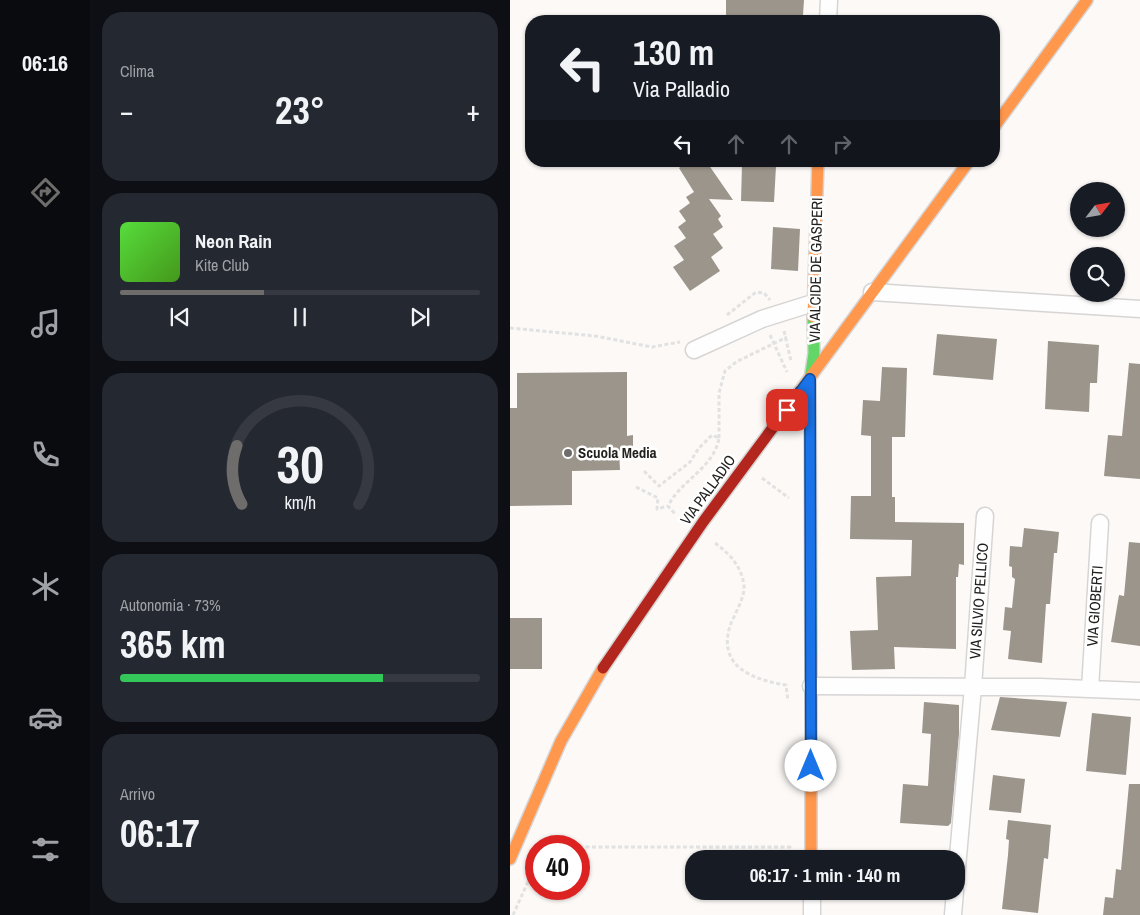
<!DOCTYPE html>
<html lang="it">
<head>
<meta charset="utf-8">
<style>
  body { margin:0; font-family:"Archivo Narrow",sans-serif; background:#242831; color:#f1f3f6; height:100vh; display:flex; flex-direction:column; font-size:19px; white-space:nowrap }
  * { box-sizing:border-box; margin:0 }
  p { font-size:16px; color:#9ea1a6 }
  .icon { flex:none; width:28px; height:28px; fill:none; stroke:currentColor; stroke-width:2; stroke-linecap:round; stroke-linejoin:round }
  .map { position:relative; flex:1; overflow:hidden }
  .details { display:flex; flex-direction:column; gap:12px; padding:12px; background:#0d0f14; width:420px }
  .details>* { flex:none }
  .hud { position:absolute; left:15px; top:15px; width:475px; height:152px; border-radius:20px; box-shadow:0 1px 4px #0004; background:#171b24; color:#f1f3f6; overflow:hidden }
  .needle { width:32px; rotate:59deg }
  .tools { position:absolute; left:560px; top:182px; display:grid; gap:10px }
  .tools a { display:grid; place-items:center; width:55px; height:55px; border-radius:50%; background:#171b24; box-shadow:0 1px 4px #0004; font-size:25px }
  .speed { position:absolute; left:15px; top:835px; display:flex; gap:10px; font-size:25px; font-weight:700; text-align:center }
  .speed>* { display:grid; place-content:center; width:65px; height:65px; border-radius:50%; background:#171b24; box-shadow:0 1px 4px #0004; line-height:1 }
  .speed .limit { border:8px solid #d22; background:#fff; color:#111 }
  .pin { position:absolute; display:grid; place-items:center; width:42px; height:42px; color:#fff; margin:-21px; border-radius:10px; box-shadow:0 2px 8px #0006 }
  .me { position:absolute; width:55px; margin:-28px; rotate:0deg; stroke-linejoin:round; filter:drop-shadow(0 0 4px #0008) }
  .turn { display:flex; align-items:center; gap:18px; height:105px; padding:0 25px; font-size:22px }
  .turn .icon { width:65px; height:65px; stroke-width:2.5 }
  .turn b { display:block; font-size:35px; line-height:42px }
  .lanes { display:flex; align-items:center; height:48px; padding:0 25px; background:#0003; justify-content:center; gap:25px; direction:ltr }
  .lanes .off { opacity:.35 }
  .big { font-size:38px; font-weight:700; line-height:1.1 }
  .details .widget { flex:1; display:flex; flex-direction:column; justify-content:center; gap:8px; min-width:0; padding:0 18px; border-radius:20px; background:#242831 }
  .details .dial { align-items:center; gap:0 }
  .dial svg { height:130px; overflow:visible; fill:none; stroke:#363941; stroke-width:7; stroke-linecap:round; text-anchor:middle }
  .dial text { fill:#f1f3f6; stroke:none }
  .song { display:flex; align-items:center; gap:15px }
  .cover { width:60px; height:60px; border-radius:8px; background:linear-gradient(135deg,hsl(110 70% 55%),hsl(100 70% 35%)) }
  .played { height:5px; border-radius:2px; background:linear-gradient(90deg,#6e6d6b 40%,#363941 40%) }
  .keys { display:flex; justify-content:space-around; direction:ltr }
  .heat { display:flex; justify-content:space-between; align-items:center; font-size:28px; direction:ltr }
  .charge { height:8px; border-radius:4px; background:linear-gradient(90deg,#34c759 73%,#363941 0) }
  .trip { position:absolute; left:175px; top:850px; width:280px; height:50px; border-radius:20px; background:#171b24; box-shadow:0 1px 4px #0004; font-weight:700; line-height:50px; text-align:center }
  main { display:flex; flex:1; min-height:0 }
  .menu { display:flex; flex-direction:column; width:90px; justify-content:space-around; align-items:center; background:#090b0e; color:#9ea1a6 }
  .menu .icon { width:35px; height:35px }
  .menu .selected { color:#6e6d6b }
  .menu b { font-size:22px; color:#f1f3f6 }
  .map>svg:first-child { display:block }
</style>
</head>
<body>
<main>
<nav class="menu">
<b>06:16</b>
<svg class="icon selected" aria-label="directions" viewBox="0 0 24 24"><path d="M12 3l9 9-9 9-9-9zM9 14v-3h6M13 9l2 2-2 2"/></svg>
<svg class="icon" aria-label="music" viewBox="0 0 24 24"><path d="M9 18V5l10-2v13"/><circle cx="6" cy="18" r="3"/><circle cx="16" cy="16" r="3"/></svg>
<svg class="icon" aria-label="phone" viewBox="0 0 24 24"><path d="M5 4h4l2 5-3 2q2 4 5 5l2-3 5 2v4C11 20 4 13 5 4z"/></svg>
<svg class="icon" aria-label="climate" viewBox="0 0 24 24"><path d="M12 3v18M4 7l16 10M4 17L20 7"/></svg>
<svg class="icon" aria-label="car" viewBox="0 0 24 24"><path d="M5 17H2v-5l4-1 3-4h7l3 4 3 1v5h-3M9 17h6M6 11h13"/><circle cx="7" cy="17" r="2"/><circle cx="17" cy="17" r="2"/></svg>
<svg class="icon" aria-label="filters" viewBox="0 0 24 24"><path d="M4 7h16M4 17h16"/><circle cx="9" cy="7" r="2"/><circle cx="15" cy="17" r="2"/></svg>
</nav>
<section class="details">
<div class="widget"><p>Clima</p>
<div class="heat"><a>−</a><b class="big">23°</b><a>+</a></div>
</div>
<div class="widget">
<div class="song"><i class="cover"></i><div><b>Neon Rain</b><p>Kite Club</p></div></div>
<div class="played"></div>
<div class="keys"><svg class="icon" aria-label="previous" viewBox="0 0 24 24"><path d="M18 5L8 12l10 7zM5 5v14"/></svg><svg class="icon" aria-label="pause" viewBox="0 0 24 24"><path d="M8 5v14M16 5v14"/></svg><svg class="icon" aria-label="next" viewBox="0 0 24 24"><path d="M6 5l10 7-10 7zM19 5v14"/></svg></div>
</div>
<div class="widget dial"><svg viewBox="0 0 100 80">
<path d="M14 69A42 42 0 1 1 86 69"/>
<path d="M14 69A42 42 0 0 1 11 33" stroke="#6e6d6b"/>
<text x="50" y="56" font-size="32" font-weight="700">30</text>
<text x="50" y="72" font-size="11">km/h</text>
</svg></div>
<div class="widget"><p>Autonomia · 73%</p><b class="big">365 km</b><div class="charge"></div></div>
<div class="widget"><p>Arrivo</p><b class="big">06:17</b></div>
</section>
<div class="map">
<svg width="630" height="915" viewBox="0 0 630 915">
  <rect width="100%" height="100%" fill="#fcf9f7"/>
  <path fill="#9c958b" d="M216,0H294L293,15H216Z
    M179,161H196L223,200L199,199L211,216L208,219L213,227L203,234L213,248L201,257L210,271L180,291L163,267L174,260L164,246L176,238L168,227L176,221L169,211L180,203L176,197L184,192L169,168Z
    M232,165L266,166L264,202L231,201Z
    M263,227L290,229L288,271L261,269Z
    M427,334L487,339L483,380L423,375Z
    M538,341L589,345L587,383H580L579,412L535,409Z
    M619,363L630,364V479L594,476L598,435L612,436Z
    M372,367L397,368L395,437H382V497H385V522L454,523V565L449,564L448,577H446V649L384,647L385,669L342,670L340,631L368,630L366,577L401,576L402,540L340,539L341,496H361V436L351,435L353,400L370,401Z
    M117,372V436L123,435V451H109L110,470L62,471V505L0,506V408H7V373Z
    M514,528L549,532L547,553H544L540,604H536L532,663L498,659L501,631L493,630L495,607L502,608L505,579L502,577V567L499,566L500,546L512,547Z
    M619,542L630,543V646L601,642L609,595L614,596Z
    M0,618H32V669H0Z
    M490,697L557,702L550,737L481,730Z
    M414,702L449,705V734L441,823L438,826L390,823L393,784L418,786L421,734L412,733Z
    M582,713L621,717L616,775L576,771Z
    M483,775L515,779L511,813L479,810Z
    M619,784H630V915H593L595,897L603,898L606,869L611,870Z
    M498,820L541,825L538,859L534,858L528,913L492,909L498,855L499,840L496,839Z"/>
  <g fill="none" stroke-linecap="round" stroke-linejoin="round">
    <g stroke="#d7d5d4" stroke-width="19">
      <path id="street" d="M318,21L319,0
        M362,292L630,309
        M184,350L252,319L303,303
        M301,686L530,687L630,691
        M580,689L590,523
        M446,879L463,687L475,516
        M302,891V915
        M443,915L445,891"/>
    </g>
    <g stroke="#d7d5d4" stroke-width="14">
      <path id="fast" d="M301,656L300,379L304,353L303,317"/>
    </g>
    <g stroke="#d7d5d4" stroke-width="14">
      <path id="slow" d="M484,127L577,0
        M303,317L308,161
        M290,391L459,161
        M301,656V859
        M0,859L51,741L93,668"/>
    </g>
    <g stroke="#d7d5d4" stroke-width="14">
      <path id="jam" d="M93,668L193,522L290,391"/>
    </g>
    <path stroke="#e2e2e2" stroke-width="3" stroke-dasharray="4 2.5" stroke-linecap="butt" d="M217,315L246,292L254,293L260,300
      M0,328L85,336L142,347L170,342
      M274,331L281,361
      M260,335L277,372
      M209,438V393L215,371L226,362L277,337
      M134,471L149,486L180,462L189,448L202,435L209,438C204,468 171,480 158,506L166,515
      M252,478L279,498
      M126,487L148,498L147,509L158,506
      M205,543C220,554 232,567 234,586C235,598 224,615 220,626C207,667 244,680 276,685L278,701
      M69,847H280V845
      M3,915L26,864"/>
    <use href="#street" stroke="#fffefe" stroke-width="16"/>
    <use href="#fast" stroke="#63d668" stroke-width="11"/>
    <use href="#slow" stroke="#ff974d" stroke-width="11"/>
    <use href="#jam" stroke="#b3261e" stroke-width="11"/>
  </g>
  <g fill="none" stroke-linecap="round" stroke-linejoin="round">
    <g stroke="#114b97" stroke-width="12">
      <path id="route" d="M277,410L300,379L301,766"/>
    </g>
    <use href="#route" stroke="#1a73e8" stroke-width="9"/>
  </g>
  <circle fill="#6e6d6b" stroke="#fff" stroke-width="2" cx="58" cy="453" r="5"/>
  <g text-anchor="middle" stroke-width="5" stroke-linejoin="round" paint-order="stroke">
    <g font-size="15" fill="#222120" stroke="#fff">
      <text transform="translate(306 270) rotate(-89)" y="5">VIA ALCIDE DE GASPERI</text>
      <text transform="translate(198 490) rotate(-54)" y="5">VIA PALLADIO</text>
      <text transform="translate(469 601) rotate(-86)" y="5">VIA SILVIO PELLICO</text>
      <text transform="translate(585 606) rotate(-86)" y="5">VIA GIOBERTI</text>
    </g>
    <g font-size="15" font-weight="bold" fill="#222120" stroke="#fff" text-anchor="start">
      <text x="68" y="458">Scuola Media</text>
    </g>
  </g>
</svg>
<div class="tools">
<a><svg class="needle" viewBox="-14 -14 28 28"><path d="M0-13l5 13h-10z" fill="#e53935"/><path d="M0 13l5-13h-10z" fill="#9ea1a6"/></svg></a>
<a><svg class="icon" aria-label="search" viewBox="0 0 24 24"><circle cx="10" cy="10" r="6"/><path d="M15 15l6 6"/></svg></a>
</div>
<div class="speed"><div class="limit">40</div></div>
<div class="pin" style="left:277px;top:410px;background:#d93025"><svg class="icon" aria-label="arrive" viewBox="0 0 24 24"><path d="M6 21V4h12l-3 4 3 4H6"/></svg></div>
<svg class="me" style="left:301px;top:766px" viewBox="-20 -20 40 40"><circle r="19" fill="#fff"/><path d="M0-13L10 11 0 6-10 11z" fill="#1a73e8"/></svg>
<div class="trip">06:17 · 1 min · 140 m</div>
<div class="hud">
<div class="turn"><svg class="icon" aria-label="left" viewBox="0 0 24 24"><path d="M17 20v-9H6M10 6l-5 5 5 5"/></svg><div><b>130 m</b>Via Palladio</div></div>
<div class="lanes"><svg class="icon" aria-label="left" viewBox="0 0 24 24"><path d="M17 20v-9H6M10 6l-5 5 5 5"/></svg><svg class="icon off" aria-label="ahead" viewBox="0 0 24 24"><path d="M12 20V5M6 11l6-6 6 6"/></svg><svg class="icon off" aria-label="ahead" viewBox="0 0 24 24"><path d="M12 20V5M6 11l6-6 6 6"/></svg><svg class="icon off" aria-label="right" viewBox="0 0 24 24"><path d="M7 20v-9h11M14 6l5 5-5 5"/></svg></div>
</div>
</div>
</main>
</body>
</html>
